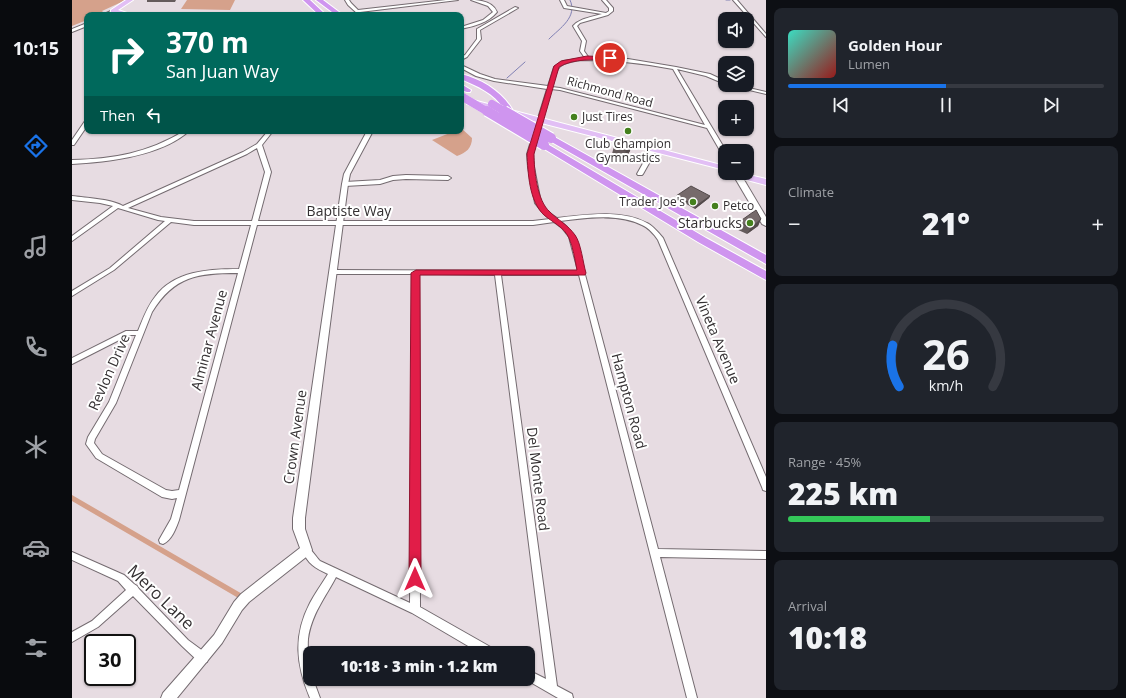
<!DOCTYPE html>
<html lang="en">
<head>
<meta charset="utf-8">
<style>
  body { margin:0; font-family:"Open Sans",sans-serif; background:#20242c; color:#f1f3f6; height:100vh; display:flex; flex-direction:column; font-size:15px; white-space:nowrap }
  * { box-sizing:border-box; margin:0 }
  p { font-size:13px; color:#9ea1a6 }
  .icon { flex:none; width:22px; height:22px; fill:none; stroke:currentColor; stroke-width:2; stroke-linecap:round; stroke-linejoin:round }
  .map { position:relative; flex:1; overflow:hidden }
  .drawer { display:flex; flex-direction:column; gap:8px; padding:8px; background:#0d0f14; width:360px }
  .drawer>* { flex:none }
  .top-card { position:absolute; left:12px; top:12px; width:380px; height:122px; border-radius:8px; box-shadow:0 1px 3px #0004; background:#00695c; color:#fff; overflow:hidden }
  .buttons { position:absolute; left:646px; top:12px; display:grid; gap:8px }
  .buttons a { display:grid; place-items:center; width:36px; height:36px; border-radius:8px; background:#171b24; box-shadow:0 1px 3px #0004; font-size:20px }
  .speed { position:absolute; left:12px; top:634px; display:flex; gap:8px; font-size:20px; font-weight:700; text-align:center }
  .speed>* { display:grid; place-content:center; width:52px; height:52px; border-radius:50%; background:#171b24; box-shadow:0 1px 3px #0004; line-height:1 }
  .speed .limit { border:2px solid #111; border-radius:6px; background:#fff; color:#111 }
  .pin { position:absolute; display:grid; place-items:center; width:34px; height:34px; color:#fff; margin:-17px; border:2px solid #fff; border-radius:50%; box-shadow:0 1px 4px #0007 }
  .me { position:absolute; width:44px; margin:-22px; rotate:0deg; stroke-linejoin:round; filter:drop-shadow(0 0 3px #0008) }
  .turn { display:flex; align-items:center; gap:14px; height:84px; padding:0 16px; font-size:18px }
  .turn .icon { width:52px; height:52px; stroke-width:2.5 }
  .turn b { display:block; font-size:28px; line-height:34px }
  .then { display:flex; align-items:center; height:38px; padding:0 16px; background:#0003; gap:8px; font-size:15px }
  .big { font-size:30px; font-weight:800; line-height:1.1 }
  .drawer .widget { flex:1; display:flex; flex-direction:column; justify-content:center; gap:6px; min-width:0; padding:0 14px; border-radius:8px; background:#20242c }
  .drawer .dial { align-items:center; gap:0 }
  .dial svg { height:104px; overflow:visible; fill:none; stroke:#363941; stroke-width:7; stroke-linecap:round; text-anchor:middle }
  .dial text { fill:#f1f3f6; stroke:none }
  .song { display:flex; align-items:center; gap:12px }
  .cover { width:48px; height:48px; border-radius:6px; background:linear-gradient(135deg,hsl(170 70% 55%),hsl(0 70% 35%)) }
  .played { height:4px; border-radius:2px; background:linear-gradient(90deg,#1a73e8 50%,#363941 50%) }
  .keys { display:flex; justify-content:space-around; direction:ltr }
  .heat { display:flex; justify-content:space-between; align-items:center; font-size:22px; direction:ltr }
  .charge { height:6px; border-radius:3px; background:linear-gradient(90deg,#34c759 45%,#363941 0) }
  .trip { position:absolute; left:231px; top:646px; width:232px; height:40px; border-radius:8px; background:#171b24; box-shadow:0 1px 3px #0004; font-weight:800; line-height:40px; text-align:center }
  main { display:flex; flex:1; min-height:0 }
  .menu { display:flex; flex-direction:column; width:72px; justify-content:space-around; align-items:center; background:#090b0e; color:#9ea1a6 }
  .menu .icon { width:28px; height:28px }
  .menu .current { color:#1a73e8 }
  .menu b { font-size:18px; color:#f1f3f6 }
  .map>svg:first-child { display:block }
</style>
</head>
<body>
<main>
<nav class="menu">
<b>10:15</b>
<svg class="icon current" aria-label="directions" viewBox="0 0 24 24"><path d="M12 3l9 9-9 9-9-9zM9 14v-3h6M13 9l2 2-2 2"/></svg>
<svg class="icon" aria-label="music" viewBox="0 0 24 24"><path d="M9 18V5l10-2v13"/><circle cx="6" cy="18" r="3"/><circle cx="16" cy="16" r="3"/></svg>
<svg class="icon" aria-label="phone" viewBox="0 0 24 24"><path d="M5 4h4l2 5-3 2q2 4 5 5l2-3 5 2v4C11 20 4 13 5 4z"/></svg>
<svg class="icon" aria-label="climate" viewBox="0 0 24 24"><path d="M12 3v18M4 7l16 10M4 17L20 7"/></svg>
<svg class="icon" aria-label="car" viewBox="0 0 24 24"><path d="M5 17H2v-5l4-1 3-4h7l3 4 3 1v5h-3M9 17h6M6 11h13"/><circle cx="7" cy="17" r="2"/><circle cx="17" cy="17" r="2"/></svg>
<svg class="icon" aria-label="filters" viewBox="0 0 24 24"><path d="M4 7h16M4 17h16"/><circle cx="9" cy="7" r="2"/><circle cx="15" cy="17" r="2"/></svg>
</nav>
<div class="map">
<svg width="694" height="698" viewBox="0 0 694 698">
  <rect width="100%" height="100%" fill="#e7dce2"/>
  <path fill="#d5a18b" d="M0,0H54L30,11L31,12L25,15H15V20L0,26Z
    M115,0H163L158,10L109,9Z
    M389,128L400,138C400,148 394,153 385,156L360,140L383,131H389Z
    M0,495L172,595L168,599L0,501Z"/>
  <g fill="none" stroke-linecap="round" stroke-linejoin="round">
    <path stroke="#8080b4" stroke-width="1" d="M654,0H658
      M477,39C488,28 506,17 498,0
      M435,78L453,62"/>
    <g stroke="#746b70" stroke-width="2">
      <path id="minor" d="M273,0H277L279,3L286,10L374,0H386L288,12L290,14L288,15H287L276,5Z
        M399,0C409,0 421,2 425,12C416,23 402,26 389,29V27L411,20L421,12L416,6Z
        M488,0H492L495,6L534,13L537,11V8L530,0H534L541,8V11L536,15L508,23L505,26L514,41L512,51L517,58L556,59L604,67L638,74L653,81V84L634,76L605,69L654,151L653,156L650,154L635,128L488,90L479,89L461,154L462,167L469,203L476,212L485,218C512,215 550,209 575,223C581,226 586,232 591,238L694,477V491L691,490L690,487L586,240C582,234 577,228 570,225C546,213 514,218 488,221L494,226L503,237L586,549L694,551V559L588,557L625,698H615L507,275H429L485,686L500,694L501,698H486L453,679H456V670L474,679L423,275L347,274L348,607L422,649L423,653H408L340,613L264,577C253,598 239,615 236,639C235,652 238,666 238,679H241L248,698H238C224,664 221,636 238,603C243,593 250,584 256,574C243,568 236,564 230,550L231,547L234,546C238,547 244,557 248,561L338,603L341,274H261L258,272L261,270L506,271L497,237L490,228L482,222L461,225H185L107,520C104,528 100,540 91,544L88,543L87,540L99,519L105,498L100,499L90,497L24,458L14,444L16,437L37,402L64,335H57L0,364V358L54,331H66C71,319 75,307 83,297C102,271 136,269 167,269L179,225H122L99,222L42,270L0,296V291L38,268L93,221L86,220L46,208L0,241V236L41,206L28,203L0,200V196C15,198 39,199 51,206L171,152L185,144L196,131H201L190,145L199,172L186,221H461L478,219L472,214L463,203L456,167L455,154L475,89L422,81L404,76L389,68V65L408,74L423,79L476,86L482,67L491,61L513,58L508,51L510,41L501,26C508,18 520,17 530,14L492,8ZM509,60C540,60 570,63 601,69L633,125L488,88L480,87C486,64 486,64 509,60ZM185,148L193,172L180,221H122L89,217L56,208L175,154ZM166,273L107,490L100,491L94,490L30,454L22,443L23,439L44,403L80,312C102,276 126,273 166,273Z
        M661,0H665L694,34V37Z
        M443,7L446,8L408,30L409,39L395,57L389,60V57L393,55L405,39V29Z
        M656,85H664L694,92V94Z
        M13,121H15V126L2,145H0V140Z
        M112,131H117C89,156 37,162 0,164V160C41,159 76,153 112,131Z
        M582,147L585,149L571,174L570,175H566L565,174L579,149Z
        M334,175L376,176L379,178L376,180L334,179L321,180L308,184L273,186L270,184L273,182L308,180L321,176Z
        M0,552L52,575L62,584L65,586L67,589L116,640L135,654L136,658L135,662L131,663L127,662L110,646L61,596L26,627L0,642V632L20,621L54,590L46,581L0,560Z"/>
    </g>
    <g stroke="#746b70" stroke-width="2">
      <path id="tertiary" d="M41,10L43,11V12L36,15H30Z
        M15,23V26L0,32V29Z
        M295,131H301L278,174L276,184L233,518V529L240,550L238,554L177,602L170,610L150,643L105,698H89L91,693L142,635L162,602L169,594L228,548L221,529V518L270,184L272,174Z"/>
    </g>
    <g stroke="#746b70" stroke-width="2">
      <path id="secondary" d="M660,173H668L694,217V226L690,224Z"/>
    </g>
    <g stroke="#fff" stroke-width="2">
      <path id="primary" d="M54,0H61L46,10L61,15H51L39,12V10Z
        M395,100H401L653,166V170L395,104Z
        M655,173H669L694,179V185L656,175Z"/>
    </g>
    <g stroke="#fff" stroke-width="2">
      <path id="motorway" d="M231,0H238L254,15H247Z
        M244,0H251L271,15H264Z
        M389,74C409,79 429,91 440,109L438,118H432L431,116L432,109C422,93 405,86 389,79Z
        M389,84L399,90L398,92H395L389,90Z
        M479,135L694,255V264L476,140L474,138L476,136Z
        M472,142L634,238L694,271V280L626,242L469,147L467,145L469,143Z"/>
    </g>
    <use href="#minor" fill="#fff" fill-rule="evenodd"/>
    <use href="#tertiary" fill="#fff" fill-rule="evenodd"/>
    <use href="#secondary" fill="#fff" fill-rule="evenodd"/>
    <use href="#primary" fill="#e2bff5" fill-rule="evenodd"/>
    <use href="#motorway" fill="#cf95ef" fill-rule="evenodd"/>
    <g stroke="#fff" stroke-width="8" stroke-linecap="butt">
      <path id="motorway-bridge-far1" d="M389,96L416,112
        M420,104L434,112"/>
    </g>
    <g stroke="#fff" stroke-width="12" stroke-linecap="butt">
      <path id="motorway-bridge" d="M415,111L472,145
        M432,111L479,138"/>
    </g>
    <use href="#motorway-bridge-far1" stroke="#cf95ef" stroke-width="8"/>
    <use href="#motorway-bridge" stroke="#cf95ef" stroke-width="10"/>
  </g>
  <path fill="#655b5c" d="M75,0H104L103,2H75Z
    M542,146L558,151L552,160L540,154Z
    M604,196H638L637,198L623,209L604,198Z
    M689,219L686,226L675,234L664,229L667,222Z"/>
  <path fill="#534a4b" d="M560,142L558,151L552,160L554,151Z
    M638,196L637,198L623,209L624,206Z
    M689,219L686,226L675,234L679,228Z"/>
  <path fill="#766a6b" stroke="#534a4b" d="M547,139L560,142L554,151L542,146Z
    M619,186L638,196L624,206L604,196Z
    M684,210L689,219L679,228L667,222Z"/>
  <path fill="#e11d48" stroke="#92132f" d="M515,56L538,57L541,58L538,60C522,60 502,58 487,67L462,154C462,170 465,201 478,212C486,220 496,225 503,235C509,243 511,263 514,273L513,275H348L349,579L347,583L343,585L338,583L337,579L339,273L344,270H505C503,260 501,247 497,238C492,227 480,222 472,215C457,201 456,173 455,154L482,66L489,61Z"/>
  <g fill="#44801d" stroke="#fff" stroke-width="1.5">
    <circle cx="502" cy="117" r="4"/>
    <circle cx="556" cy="131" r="4"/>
    <circle cx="621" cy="202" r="4"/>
    <circle cx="643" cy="206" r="4"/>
    <circle cx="678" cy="223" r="4"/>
  </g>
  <g text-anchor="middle" stroke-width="4" stroke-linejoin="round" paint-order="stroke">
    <g font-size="12" fill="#343032" stroke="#fff">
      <text transform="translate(538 92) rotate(15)" y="4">Richmond Road</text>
    </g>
    <g font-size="12" fill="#343032" stroke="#fff" text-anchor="start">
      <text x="510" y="121">Just Tires</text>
      <text x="556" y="148" text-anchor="middle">Club Champion<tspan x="556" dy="14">Gymnastics</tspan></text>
      <text x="613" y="206" text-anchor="end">Trader Joe's</text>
      <text x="651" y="210">Petco</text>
    </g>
    <g font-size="14" fill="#343032" stroke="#fff">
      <text x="277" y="216">Baptiste Way</text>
      <text transform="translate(137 340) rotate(-75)" y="5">Alminar Avenue</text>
      <text transform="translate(646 340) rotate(67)" y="5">Vineta Avenue</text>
      <text transform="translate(37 372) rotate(-66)" y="5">Revlon Drive</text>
      <text transform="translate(557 401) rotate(75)" y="5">Hampton Road</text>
      <text transform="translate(223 437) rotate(-82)" y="5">Crown Avenue</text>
      <text transform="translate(466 479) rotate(83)" y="5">Del Monte Road</text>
    </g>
    <g font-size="14" fill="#343032" stroke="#fff" text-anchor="end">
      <text x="670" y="228">Starbucks</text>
    </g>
    <g font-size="17" fill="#343032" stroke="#fff">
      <text transform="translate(89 597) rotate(44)" y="6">Mero Lane</text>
    </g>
  </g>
</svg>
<div class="buttons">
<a><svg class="icon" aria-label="sound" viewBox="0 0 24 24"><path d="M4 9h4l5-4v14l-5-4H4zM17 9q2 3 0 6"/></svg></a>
<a><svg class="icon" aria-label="layers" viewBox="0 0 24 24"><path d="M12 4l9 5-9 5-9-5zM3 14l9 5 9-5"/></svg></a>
<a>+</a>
<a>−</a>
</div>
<div class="speed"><div class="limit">30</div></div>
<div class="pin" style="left:538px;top:58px;background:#d93025"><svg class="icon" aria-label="arrive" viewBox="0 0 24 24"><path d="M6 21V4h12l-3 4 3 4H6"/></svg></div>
<svg class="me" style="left:343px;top:579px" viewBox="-20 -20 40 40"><path d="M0-17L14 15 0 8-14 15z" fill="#e11d48" stroke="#fff" stroke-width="4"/></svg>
<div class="trip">10:18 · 3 min · 1.2 km</div>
<div class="top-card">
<div class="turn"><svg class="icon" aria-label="right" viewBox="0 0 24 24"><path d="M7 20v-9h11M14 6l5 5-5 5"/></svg><div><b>370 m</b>San Juan Way</div></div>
<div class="then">Then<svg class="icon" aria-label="left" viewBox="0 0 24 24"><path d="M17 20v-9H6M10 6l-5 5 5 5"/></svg></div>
</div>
</div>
<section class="drawer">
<div class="widget">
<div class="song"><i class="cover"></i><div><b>Golden Hour</b><p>Lumen</p></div></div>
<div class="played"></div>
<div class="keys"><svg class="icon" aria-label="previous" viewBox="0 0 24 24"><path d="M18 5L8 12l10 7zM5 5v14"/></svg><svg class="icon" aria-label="pause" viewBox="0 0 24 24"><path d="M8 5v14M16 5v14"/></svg><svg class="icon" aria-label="next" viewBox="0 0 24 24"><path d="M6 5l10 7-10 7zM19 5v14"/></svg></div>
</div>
<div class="widget"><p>Climate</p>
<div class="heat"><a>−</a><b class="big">21°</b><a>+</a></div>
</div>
<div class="widget dial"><svg viewBox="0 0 100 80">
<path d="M14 69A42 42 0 1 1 86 69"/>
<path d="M14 69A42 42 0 0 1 9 37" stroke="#1a73e8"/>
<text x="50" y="56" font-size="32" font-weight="700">26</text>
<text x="50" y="72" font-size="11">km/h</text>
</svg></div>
<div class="widget"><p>Range · 45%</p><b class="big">225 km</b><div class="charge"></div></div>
<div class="widget"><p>Arrival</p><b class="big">10:18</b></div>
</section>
</main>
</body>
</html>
